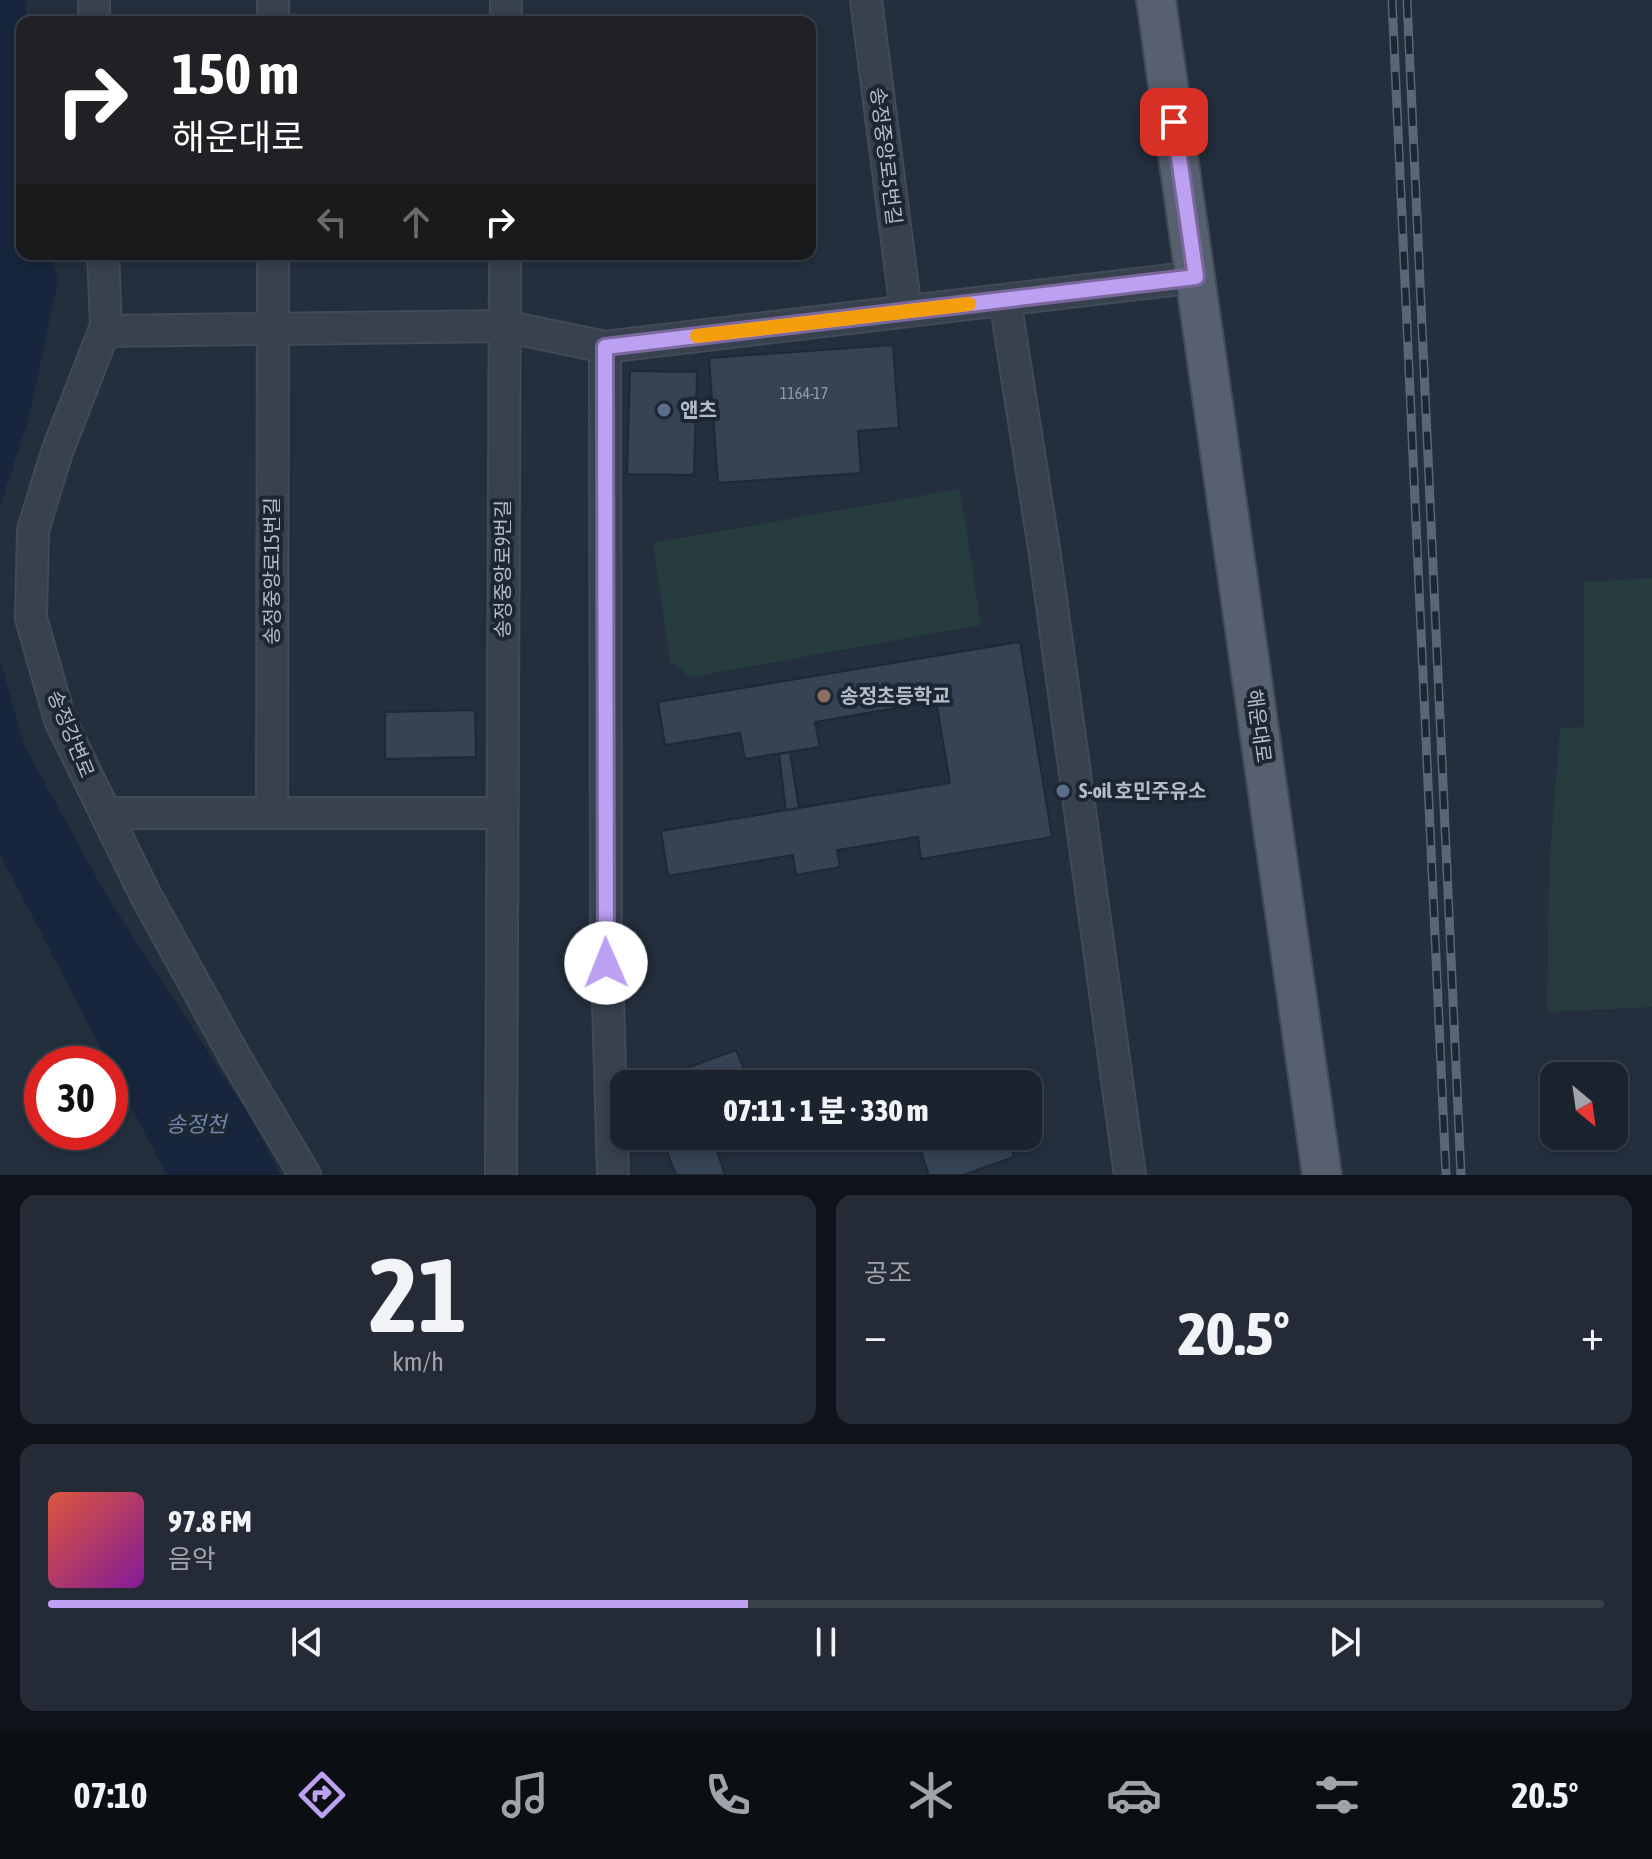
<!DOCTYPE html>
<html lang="ko">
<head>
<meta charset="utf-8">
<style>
  body { margin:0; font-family:"Asap Condensed","Noto Sans KR",sans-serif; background:#242b36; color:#f1f3f6; height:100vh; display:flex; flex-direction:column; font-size:30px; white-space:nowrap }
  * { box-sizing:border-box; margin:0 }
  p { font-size:26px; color:#a0a4aa }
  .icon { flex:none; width:44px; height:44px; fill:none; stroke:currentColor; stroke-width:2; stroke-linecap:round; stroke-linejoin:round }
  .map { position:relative; height:1175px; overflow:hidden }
  .sheet { display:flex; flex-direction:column; gap:20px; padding:20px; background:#0f1319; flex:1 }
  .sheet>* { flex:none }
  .hud { position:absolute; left:16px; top:16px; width:800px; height:244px; border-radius:16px; box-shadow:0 4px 12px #0003,0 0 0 2px #39404a; background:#202124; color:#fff; overflow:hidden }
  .needle { width:52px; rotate:151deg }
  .tools { position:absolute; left:1540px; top:1062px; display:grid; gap:16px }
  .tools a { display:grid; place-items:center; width:88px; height:88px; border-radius:16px; background:#1b232e; box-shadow:0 4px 12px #0003,0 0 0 2px #39404a; font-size:40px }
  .speed { position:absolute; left:24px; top:1046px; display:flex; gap:16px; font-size:40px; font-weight:700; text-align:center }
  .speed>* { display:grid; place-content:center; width:104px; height:104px; border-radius:50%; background:#1b232e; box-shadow:0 4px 12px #0003,0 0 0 2px #39404a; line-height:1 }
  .speed .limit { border:12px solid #d22; background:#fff; color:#111 }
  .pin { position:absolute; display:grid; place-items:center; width:68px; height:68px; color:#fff; margin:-34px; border-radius:16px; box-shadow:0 4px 12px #0006 }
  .me { position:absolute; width:88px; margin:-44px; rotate:359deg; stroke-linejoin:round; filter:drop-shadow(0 0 6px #0008) }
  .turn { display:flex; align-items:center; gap:28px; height:168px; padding:0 24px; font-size:36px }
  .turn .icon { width:104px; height:104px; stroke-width:2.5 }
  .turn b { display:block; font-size:56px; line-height:68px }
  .lanes { display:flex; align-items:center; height:76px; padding:0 24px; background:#0003; justify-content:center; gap:40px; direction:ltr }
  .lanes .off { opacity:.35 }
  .big { font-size:60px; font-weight:800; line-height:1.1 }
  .sheet .widget { flex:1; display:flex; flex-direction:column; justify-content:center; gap:12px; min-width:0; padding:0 28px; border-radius:16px; background:#242b36 }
  .sheet .dial { align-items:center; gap:0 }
  .dial b { font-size:104px; line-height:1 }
  .song { display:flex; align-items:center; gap:24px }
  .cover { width:96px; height:96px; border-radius:12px; background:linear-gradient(135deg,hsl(10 70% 55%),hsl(290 70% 35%)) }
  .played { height:8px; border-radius:4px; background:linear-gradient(90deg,#bca0f2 45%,#39404a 45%) }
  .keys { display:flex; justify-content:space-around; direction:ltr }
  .heat { display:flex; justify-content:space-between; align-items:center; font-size:44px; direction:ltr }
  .sheet .tiles { flex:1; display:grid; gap:20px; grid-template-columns:1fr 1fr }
  .widget:last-child { grid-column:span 2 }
  .trip { position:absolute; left:610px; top:1070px; width:432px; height:80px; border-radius:16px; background:#1b232e; box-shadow:0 4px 12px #0003,0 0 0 2px #39404a; font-weight:800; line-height:80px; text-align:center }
  .tab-bar { display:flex; height:128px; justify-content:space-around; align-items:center; background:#0b0e12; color:#a0a4aa }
  .tab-bar .icon { width:56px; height:56px }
  .tab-bar .on { color:#bca0f2 }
  .tab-bar b { font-size:36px; color:#f1f3f6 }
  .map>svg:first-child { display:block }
</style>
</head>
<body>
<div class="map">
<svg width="1652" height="1175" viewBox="0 0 1652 1175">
  <rect width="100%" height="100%" fill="#242f3e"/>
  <path fill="#263c3f" d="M960,489L981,625L691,677L670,662L653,543Z
    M1652,578V1007L1547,1012L1549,869L1560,728L1584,727V582Z"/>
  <path fill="#17263c" d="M0,0H26V22H22V254H52L58,282L28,421L0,506Z
    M0,660L24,745L105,893L247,1112L281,1175H167L164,1170L0,854Z"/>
  <path fill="#364354" stroke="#1f2835" stroke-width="2" d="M893,345L899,428L858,431L861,473L718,483L709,358Z
    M630,371L697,372L694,475L627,474Z
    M1020,642L1052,837L921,859L918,837L837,850L840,867L796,875L793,855L668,876L661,831L950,783L936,701L815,722L820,747L745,759L740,733L665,745L658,702Z
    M475,710L476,757L385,759V712Z
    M790,752L799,808L786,810L779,754Z
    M736,1050L745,1071L753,1068L758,1084H659L657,1079Z
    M661,1136H712L725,1175H676Z
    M938,1136H1007L1014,1157L963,1175H929L918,1143Z"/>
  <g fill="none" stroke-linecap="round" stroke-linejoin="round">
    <g stroke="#414a57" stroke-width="34">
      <path id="minor" d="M94,0V22
        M866,0L906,311
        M273,22V0
        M506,22V0
        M103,254L106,326L57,452L33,530L31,618L60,720L145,894L235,1057L305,1175
        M1005,300L1045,555L1130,1175
        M104,331L504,326L605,347L1196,277
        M605,347L606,933L613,1175
        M105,813H502
        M272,813L273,254
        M501,1175L505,254"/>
    </g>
    <g stroke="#414a57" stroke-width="42">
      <path id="major" d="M1156,0L1322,1175"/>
    </g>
    <use href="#minor" stroke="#38414e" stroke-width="30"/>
    <use href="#major" stroke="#56606e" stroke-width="38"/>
    <g stroke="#5a6575" stroke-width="9">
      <path id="rail" d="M1392,0L1446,1175
        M1407,0L1461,1175"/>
    </g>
    <use href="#rail" stroke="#1d2633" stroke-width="6" stroke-dasharray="18" stroke-linecap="butt"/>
  </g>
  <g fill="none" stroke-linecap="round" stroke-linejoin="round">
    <g stroke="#7a689d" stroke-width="20">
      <path id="route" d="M606,963L605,347L1196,277L1174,122"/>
    </g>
    <use href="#route" stroke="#bca0f2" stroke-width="14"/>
    <path stroke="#f59e0b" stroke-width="14" d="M697,336L969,304"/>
  </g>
  <g fill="#5c6f8a" stroke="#1d2633" stroke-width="3">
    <circle cx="664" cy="410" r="8"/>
    <circle cx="1063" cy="791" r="8"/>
  </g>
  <circle fill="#8d6e63" stroke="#1d2633" stroke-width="3" cx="824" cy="696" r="8"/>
  <g text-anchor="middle" stroke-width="8" stroke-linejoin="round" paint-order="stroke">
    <g font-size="16" fill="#929caa">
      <text x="804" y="399">1164-17</text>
    </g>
    <g font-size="20" fill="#b4bcc9" stroke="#1d2633">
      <text transform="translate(886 156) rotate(83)" y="7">송정중앙로5번길</text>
      <text transform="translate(503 569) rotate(-90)" y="7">송정중앙로9번길</text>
      <text transform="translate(272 571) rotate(-90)" y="7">송정중앙로15번길</text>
      <text transform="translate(1259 726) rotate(82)" y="7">해운대로</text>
      <text transform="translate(71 734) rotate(68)" y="7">송정강변로</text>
    </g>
    <g font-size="20" font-weight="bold" fill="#b4bcc9" stroke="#1d2633" text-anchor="start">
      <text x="680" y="417">앤츠</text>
      <text x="840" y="703">송정초등학교</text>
      <text x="1079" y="798">S-oil 호민주유소</text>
    </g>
    <g font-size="22" font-style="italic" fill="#6d86a8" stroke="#1d2633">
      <text x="196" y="1132">송정천</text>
    </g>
  </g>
</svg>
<div class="tools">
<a><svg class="needle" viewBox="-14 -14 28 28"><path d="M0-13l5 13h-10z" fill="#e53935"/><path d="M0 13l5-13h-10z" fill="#a0a4aa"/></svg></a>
</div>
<div class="speed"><div class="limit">30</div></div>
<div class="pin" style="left:1174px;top:122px;background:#d93025"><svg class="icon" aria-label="arrive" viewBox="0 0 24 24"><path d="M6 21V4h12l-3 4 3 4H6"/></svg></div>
<svg class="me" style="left:606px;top:963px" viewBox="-20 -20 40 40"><circle r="19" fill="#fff"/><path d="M0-13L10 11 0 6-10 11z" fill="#bca0f2"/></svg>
<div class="trip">07:11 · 1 분 · 330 m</div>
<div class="hud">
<div class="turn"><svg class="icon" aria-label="right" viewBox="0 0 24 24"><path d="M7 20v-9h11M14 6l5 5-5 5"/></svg><div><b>150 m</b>해운대로</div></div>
<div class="lanes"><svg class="icon off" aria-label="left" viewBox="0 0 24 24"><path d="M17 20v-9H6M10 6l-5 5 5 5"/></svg><svg class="icon off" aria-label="ahead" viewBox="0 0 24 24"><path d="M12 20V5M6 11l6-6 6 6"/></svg><svg class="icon" aria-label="right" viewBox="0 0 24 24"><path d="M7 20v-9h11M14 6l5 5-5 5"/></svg></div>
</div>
</div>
<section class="sheet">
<div class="tiles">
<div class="widget dial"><b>21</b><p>km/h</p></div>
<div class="widget"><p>공조</p>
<div class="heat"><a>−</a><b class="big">20.5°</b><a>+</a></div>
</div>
<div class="widget">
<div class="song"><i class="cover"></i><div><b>97.8 FM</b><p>음악</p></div></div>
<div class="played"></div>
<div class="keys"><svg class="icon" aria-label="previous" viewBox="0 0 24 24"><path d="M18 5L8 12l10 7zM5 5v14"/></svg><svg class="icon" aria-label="pause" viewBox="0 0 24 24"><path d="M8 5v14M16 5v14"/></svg><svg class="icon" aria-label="next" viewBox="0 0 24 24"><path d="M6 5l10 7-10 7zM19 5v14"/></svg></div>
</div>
</div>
</section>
<nav class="tab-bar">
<b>07:10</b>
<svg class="icon on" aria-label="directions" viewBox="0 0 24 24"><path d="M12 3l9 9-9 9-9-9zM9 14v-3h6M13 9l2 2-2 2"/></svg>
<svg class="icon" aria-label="music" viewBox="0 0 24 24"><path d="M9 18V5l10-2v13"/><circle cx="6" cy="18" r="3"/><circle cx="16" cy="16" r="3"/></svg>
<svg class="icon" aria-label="phone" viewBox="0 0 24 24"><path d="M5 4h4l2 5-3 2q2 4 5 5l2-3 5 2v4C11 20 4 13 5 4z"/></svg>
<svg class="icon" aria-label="climate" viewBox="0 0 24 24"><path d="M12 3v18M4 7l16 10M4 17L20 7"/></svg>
<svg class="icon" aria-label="car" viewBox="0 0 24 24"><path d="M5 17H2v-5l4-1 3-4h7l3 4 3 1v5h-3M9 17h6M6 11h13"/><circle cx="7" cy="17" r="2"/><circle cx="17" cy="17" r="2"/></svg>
<svg class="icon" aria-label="filters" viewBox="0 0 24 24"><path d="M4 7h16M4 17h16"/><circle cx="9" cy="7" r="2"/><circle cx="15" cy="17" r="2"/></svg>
<b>20.5°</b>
</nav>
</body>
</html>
